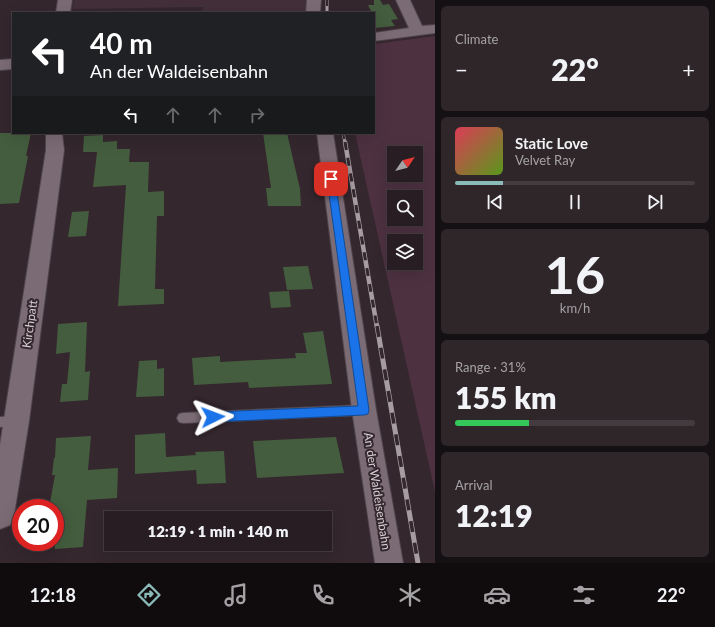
<!DOCTYPE html>
<html lang="en">
<head>
<meta charset="utf-8">
<style>
  body { margin:0; font-family:Lato,sans-serif; background:#2f262a; color:#f1f3f6; height:100vh; display:flex; flex-direction:column; font-size:15px; white-space:nowrap }
  * { box-sizing:border-box; margin:0 }
  p { font-size:13px; color:#a4a2a5 }
  .icon { flex:none; width:22px; height:22px; fill:none; stroke:currentColor; stroke-width:2; stroke-linecap:round; stroke-linejoin:round }
  .map { position:relative; flex:1; overflow:hidden }
  .details { display:flex; flex-direction:column; gap:6px; padding:6px; background:#151013; width:280px }
  .details>* { flex:none }
  .hud { position:absolute; left:12px; top:12px; width:363px; height:122px; border-radius:0px; box-shadow:0 4px 16px #0002,0 0 0 1px #433b40; background:#202124; color:#fff; overflow:hidden }
  .needle { width:26px; rotate:55deg }
  .controls { position:absolute; left:387px; top:146px; display:grid; gap:8px }
  .controls a { display:grid; place-items:center; width:36px; height:36px; border-radius:0px; background:#271d22; box-shadow:0 4px 16px #0002,0 0 0 1px #433b40; font-size:20px }
  .speed { position:absolute; left:12px; top:499px; display:flex; gap:8px; font-size:20px; font-weight:700; text-align:center }
  .speed>* { display:grid; place-content:center; width:52px; height:52px; border-radius:50%; background:#271d22; box-shadow:0 4px 16px #0002,0 0 0 1px #433b40; line-height:1 }
  .speed .limit { border:6px solid #d22; background:#fff; color:#111 }
  .pin { position:absolute; display:grid; place-items:center; width:34px; height:34px; color:#fff; margin:-17px; border-radius:8px; box-shadow:0 2px 6px #0006 }
  .me { position:absolute; width:44px; margin:-22px; rotate:87deg; stroke-linejoin:round; filter:drop-shadow(0 0 3px #0008) }
  .turn { display:flex; align-items:center; gap:14px; height:84px; padding:0 12px; font-size:18px }
  .turn .icon { width:52px; height:52px; stroke-width:2.5 }
  .turn b { display:block; font-size:28px; line-height:34px }
  .lanes { display:flex; align-items:center; height:38px; padding:0 12px; background:#0003; justify-content:center; gap:20px; direction:ltr }
  .lanes .off { opacity:.35 }
  .big { font-size:30px; font-weight:800; line-height:1.1 }
  .details .card { flex:1; display:flex; flex-direction:column; justify-content:center; gap:6px; min-width:0; padding:0 14px; border-radius:6px; background:#2f262a }
  .details .dial { align-items:center; gap:0 }
  .dial b { font-size:52px; line-height:1 }
  .song { display:flex; align-items:center; gap:12px }
  .cover { width:48px; height:48px; border-radius:6px; background:linear-gradient(135deg,hsl(350 70% 55%),hsl(90 70% 35%)) }
  .played { height:4px; border-radius:2px; background:linear-gradient(90deg,#8bbbb9 20%,#433b40 20%) }
  .keys { display:flex; justify-content:space-around; direction:ltr }
  .heat { display:flex; justify-content:space-between; align-items:center; font-size:22px; direction:ltr }
  .charge { height:6px; border-radius:3px; background:linear-gradient(90deg,#34c759 31%,#433b40 0) }
  .trip { position:absolute; left:104px; top:511px; width:228px; height:40px; border-radius:0px; background:#271d22; box-shadow:0 4px 16px #0002,0 0 0 1px #433b40; font-weight:800; line-height:40px; text-align:center }
  .tabs { display:flex; height:64px; justify-content:space-around; align-items:center; background:#100c0e; color:#a4a2a5 }
  .tabs .icon { width:28px; height:28px }
  .tabs .selected { color:#8bbbb9 }
  .tabs b { font-size:18px; color:#f1f3f6 }
  main { display:flex; flex:1; min-height:0 }
  .map>svg:first-child { display:block }
</style>
</head>
<body>
<main>
<div class="map">
<svg width="435" height="563" viewBox="0 0 435 563">
  <rect width="100%" height="100%" fill="#34272e"/>
  <path fill="#422f3a" d="M74,0H307V13H202L203,7L72,9Z"/>
  <path fill="#4d3141" fill-rule="evenodd" d="M435,36V492L355,133H374V44ZM394,153H416V175H394ZM394,197H416V219H394ZM394,241H416V263H394Z"/>
  <path fill="#445d3e" d="M374,0H380L383,5L389,4L398,19L391,20L395,26L374,28V13H372L368,5H374Z
    M0,133H31L26,156H28L19,203L0,204Z
    M263,133H287L300,189L301,206H268L266,188H271Z
    M103,135V142L117,141V149H130L129,162H149L148,192L164,191V216H157L155,289H164V304L118,306L126,185L93,187L97,152H83L84,136Z
    M89,211L86,236L68,237L72,212Z
    M308,266L313,289L287,290L283,267Z
    M289,291L291,307L271,308L269,292Z
    M87,322L85,372L90,371L88,400L60,402L62,384H67L70,352L56,354L58,324Z
    M323,331L332,384L249,388L248,382L194,385L192,358L220,356V362L296,358L295,353H307L303,333Z
    M157,360V369L164,368V396L136,397L139,361Z
    M165,433L166,457L196,455L195,452L224,451L226,483L197,484L196,470L135,474V435Z
    M91,436L88,470L118,468L117,498L87,500L83,547L55,549V508H49L55,475H52L54,458H55L56,438Z
    M336,437L344,473L257,478L253,441Z"/>
  <g fill="none" stroke-linecap="round" stroke-linejoin="round">
    <g stroke="#50454c" stroke-width="2">
      <path id="lane" d="M364,405L368,406L370,410L368,414L364,415L183,423L179,422L177,418L179,414L183,413Z
        M17,416L21,417L23,421L21,425L0,427V417Z"/>
    </g>
    <g stroke="#50454c" stroke-width="2">
      <path id="street" d="M58,0H72L70,13H56Z
        M307,0H321L320,13H306Z
        M396,0H410L422,26L435,25V33L374,41V33L409,28Z
        M13,59V69L0,70V60Z
        M46,133H62L64,150L29,421L14,515L10,525L0,529V445L46,150Z
        M317,133H333L376,410L403,563H375L352,410Z"/>
    </g>
    <use href="#lane" fill="#7b6b74" fill-rule="evenodd"/>
    <use href="#street" fill="#7b6b74" fill-rule="evenodd"/>
    <g stroke="#a69ca1" stroke-width="3">
      <path id="rail-far2" d="M327,0V13
        M343,133L345,143"/>
    </g>
    <g stroke="#a69ca1" stroke-width="4.5">
      <path id="rail-far1" d="M345,142L377,327"/>
    </g>
    <g stroke="#a69ca1" stroke-width="5">
      <path id="rail" d="M377,326L418,563"/>
    </g>
    <use href="#rail-far2" stroke="#34272e" stroke-width="2" stroke-dasharray="6" stroke-linecap="butt"/>
    <use href="#rail-far1" stroke="#34272e" stroke-width="3" stroke-dasharray="8" stroke-linecap="butt"/>
    <use href="#rail" stroke="#34272e" stroke-width="3.5" stroke-dasharray="11" stroke-linecap="butt"/>
  </g>
  <path fill="#1a73e8" stroke="#114b97" d="M328,177H334L335,179L369,410L368,414L364,415L213,422L209,420L208,417L209,414L213,412L358,406L327,179Z"/>
  <g text-anchor="middle" stroke-width="4" stroke-linejoin="round" paint-order="stroke">
    <g font-size="12" fill="#d8cfd4" stroke="#34272e">
      <text transform="translate(30 324) rotate(-82)" y="4">Kirchpatt</text>
      <text transform="translate(377 491) rotate(81)" y="4">An der Waldeisenbahn</text>
    </g>
  </g>
</svg>
<div class="controls">
<a><svg class="needle" viewBox="-14 -14 28 28"><path d="M0-13l5 13h-10z" fill="#e53935"/><path d="M0 13l5-13h-10z" fill="#a4a2a5"/></svg></a>
<a><svg class="icon" aria-label="search" viewBox="0 0 24 24"><circle cx="10" cy="10" r="6"/><path d="M15 15l6 6"/></svg></a>
<a><svg class="icon" aria-label="layers" viewBox="0 0 24 24"><path d="M12 4l9 5-9 5-9-5zM3 14l9 5 9-5"/></svg></a>
</div>
<div class="speed"><div class="limit">20</div></div>
<div class="pin" style="left:331px;top:179px;background:#d93025"><svg class="icon" aria-label="arrive" viewBox="0 0 24 24"><path d="M6 21V4h12l-3 4 3 4H6"/></svg></div>
<svg class="me" style="left:213px;top:417px" viewBox="-20 -20 40 40"><path d="M0-17L14 15 0 8-14 15z" fill="#1a73e8" stroke="#fff" stroke-width="4"/></svg>
<div class="trip">12:19 · 1 min · 140 m</div>
<div class="hud">
<div class="turn"><svg class="icon" aria-label="left" viewBox="0 0 24 24"><path d="M17 20v-9H6M10 6l-5 5 5 5"/></svg><div><b>40 m</b>An der Waldeisenbahn</div></div>
<div class="lanes"><svg class="icon" aria-label="left" viewBox="0 0 24 24"><path d="M17 20v-9H6M10 6l-5 5 5 5"/></svg><svg class="icon off" aria-label="ahead" viewBox="0 0 24 24"><path d="M12 20V5M6 11l6-6 6 6"/></svg><svg class="icon off" aria-label="ahead" viewBox="0 0 24 24"><path d="M12 20V5M6 11l6-6 6 6"/></svg><svg class="icon off" aria-label="right" viewBox="0 0 24 24"><path d="M7 20v-9h11M14 6l5 5-5 5"/></svg></div>
</div>
</div>
<section class="details">
<div class="card"><p>Climate</p>
<div class="heat"><a>−</a><b class="big">22°</b><a>+</a></div>
</div>
<div class="card">
<div class="song"><i class="cover"></i><div><b>Static Love</b><p>Velvet Ray</p></div></div>
<div class="played"></div>
<div class="keys"><svg class="icon" aria-label="previous" viewBox="0 0 24 24"><path d="M18 5L8 12l10 7zM5 5v14"/></svg><svg class="icon" aria-label="pause" viewBox="0 0 24 24"><path d="M8 5v14M16 5v14"/></svg><svg class="icon" aria-label="next" viewBox="0 0 24 24"><path d="M6 5l10 7-10 7zM19 5v14"/></svg></div>
</div>
<div class="card dial"><b>16</b><p>km/h</p></div>
<div class="card"><p>Range · 31%</p><b class="big">155 km</b><div class="charge"></div></div>
<div class="card"><p>Arrival</p><b class="big">12:19</b></div>
</section>
</main>
<nav class="tabs">
<b>12:18</b>
<svg class="icon selected" aria-label="directions" viewBox="0 0 24 24"><path d="M12 3l9 9-9 9-9-9zM9 14v-3h6M13 9l2 2-2 2"/></svg>
<svg class="icon" aria-label="music" viewBox="0 0 24 24"><path d="M9 18V5l10-2v13"/><circle cx="6" cy="18" r="3"/><circle cx="16" cy="16" r="3"/></svg>
<svg class="icon" aria-label="phone" viewBox="0 0 24 24"><path d="M5 4h4l2 5-3 2q2 4 5 5l2-3 5 2v4C11 20 4 13 5 4z"/></svg>
<svg class="icon" aria-label="climate" viewBox="0 0 24 24"><path d="M12 3v18M4 7l16 10M4 17L20 7"/></svg>
<svg class="icon" aria-label="car" viewBox="0 0 24 24"><path d="M5 17H2v-5l4-1 3-4h7l3 4 3 1v5h-3M9 17h6M6 11h13"/><circle cx="7" cy="17" r="2"/><circle cx="17" cy="17" r="2"/></svg>
<svg class="icon" aria-label="filters" viewBox="0 0 24 24"><path d="M4 7h16M4 17h16"/><circle cx="9" cy="7" r="2"/><circle cx="15" cy="17" r="2"/></svg>
<b>22°</b>
</nav>
</body>
</html>
